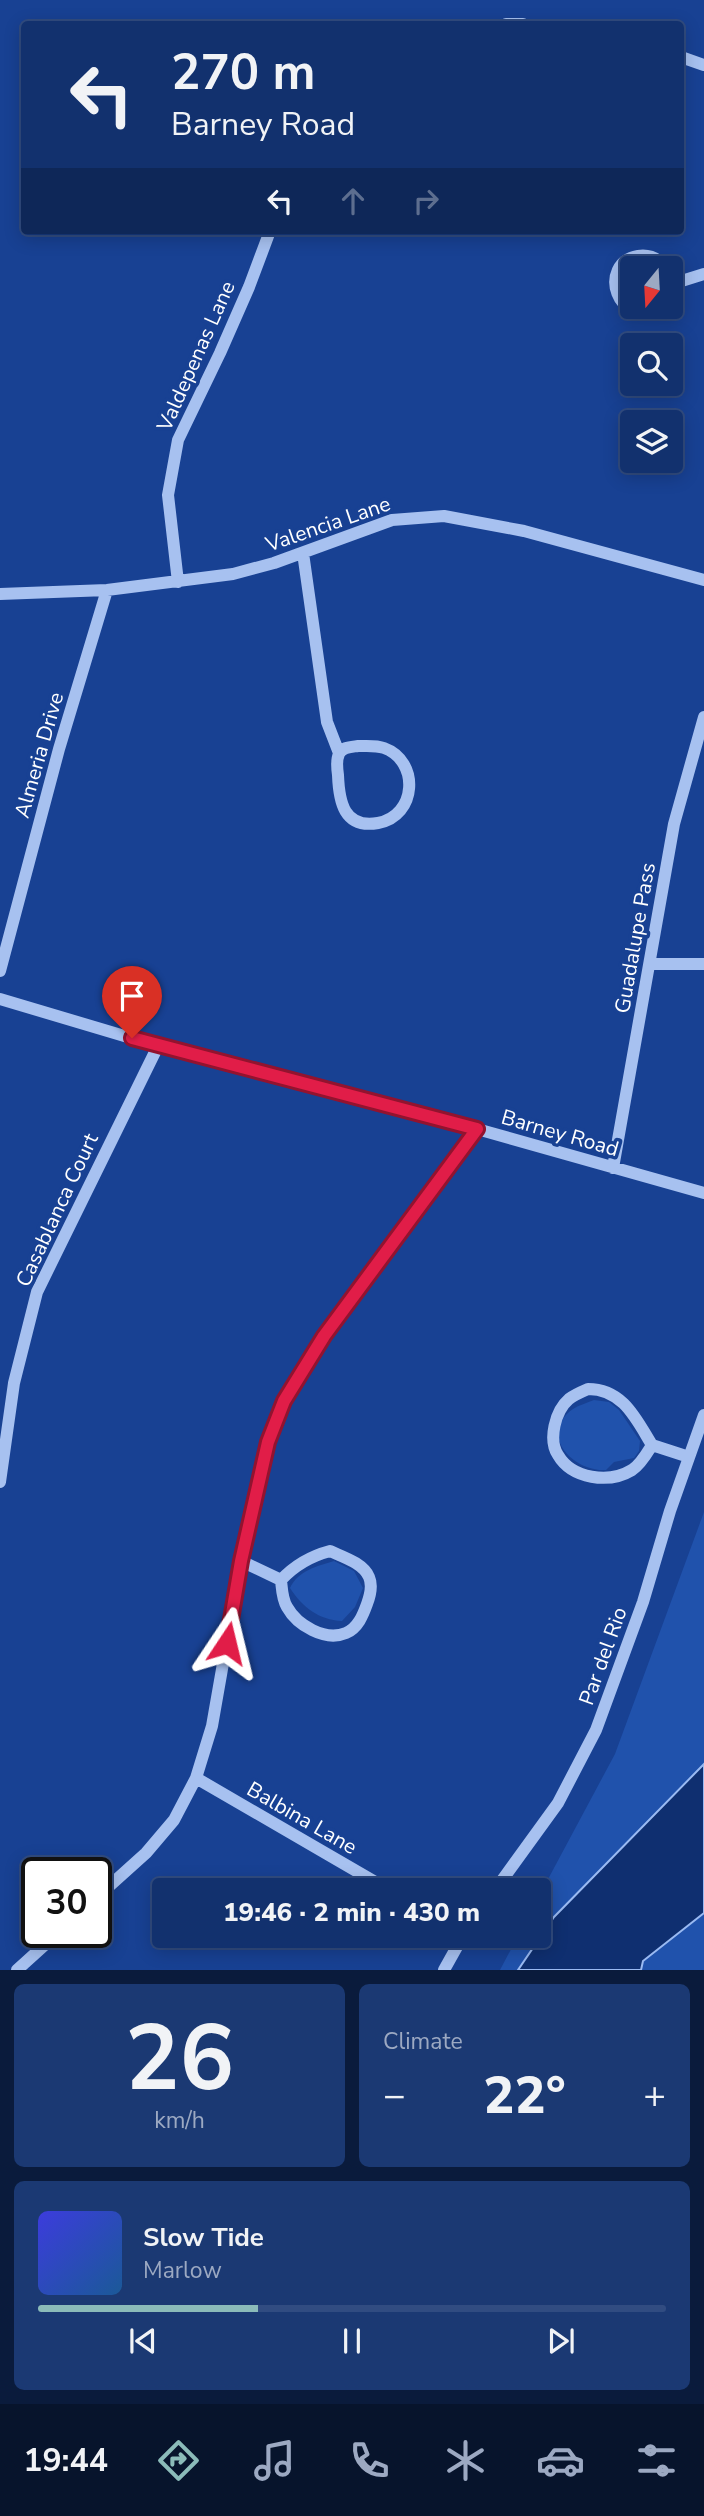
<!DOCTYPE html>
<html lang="en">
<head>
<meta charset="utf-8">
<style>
  body { margin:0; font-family:"Nunito Sans",sans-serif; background:#1b3973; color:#f1f3f6; height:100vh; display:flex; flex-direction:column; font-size:26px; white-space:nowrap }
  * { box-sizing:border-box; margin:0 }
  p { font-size:23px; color:#9ca9c2 }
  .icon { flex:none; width:38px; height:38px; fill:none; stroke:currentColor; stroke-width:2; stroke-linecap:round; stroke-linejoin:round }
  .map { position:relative; height:1970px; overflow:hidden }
  .details { display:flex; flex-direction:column; gap:14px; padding:14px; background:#0a1b3c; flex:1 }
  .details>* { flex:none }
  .banner { position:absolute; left:21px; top:21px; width:663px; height:214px; border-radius:7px; box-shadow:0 4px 18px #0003,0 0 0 2px #314c81; background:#12316e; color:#f1f3f6; overflow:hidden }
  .needle { width:46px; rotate:198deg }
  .tools { position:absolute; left:620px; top:256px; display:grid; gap:14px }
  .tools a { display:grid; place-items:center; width:63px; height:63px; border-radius:7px; background:#12316e; box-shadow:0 4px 18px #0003,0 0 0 2px #314c81; font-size:35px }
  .speed { position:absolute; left:21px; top:1857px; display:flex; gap:14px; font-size:35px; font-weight:700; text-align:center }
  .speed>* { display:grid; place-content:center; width:91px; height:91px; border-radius:50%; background:#12316e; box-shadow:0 4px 18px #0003,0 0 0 2px #314c81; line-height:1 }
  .speed .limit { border:4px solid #111; border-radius:10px; background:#fff; color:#111 }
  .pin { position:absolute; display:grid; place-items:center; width:60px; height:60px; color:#fff; margin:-72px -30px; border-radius:50% 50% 50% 0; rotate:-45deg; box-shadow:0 0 7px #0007 }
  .pin .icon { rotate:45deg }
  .me { position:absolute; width:77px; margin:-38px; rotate:10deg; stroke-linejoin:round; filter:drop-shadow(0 0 5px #0008) }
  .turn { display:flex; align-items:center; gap:24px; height:147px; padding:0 35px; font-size:32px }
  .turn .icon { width:91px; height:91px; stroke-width:2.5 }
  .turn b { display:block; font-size:49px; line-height:60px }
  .lanes { display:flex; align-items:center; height:66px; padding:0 35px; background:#0003; justify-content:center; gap:35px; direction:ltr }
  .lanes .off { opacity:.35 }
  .big { font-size:52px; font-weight:800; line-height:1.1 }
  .details .widget { flex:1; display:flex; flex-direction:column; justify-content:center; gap:10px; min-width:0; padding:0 24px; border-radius:10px; background:#1b3973 }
  .details .dial { align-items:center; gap:0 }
  .dial b { font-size:91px; line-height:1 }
  .song { display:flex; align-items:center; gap:21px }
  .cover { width:84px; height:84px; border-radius:10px; background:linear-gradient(135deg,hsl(240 70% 55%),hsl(210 70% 35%)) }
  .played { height:7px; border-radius:4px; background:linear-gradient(90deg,#8bbbb9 35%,#314c81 35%) }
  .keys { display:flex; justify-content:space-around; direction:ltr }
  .heat { display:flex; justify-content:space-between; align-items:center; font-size:38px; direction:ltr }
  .details .tiles { flex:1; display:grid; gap:14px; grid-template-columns:1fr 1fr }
  .widget:last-child { grid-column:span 2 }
  .trip { position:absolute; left:152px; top:1878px; width:399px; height:70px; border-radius:7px; background:#12316e; box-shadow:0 4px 18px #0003,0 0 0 2px #314c81; font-weight:800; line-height:70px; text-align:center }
  .menu { display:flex; height:112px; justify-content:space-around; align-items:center; background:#07142c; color:#9ca9c2 }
  .menu .icon { width:49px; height:49px }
  .menu .selected { color:#8bbbb9 }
  .menu b { font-size:32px; color:#f1f3f6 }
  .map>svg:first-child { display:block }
</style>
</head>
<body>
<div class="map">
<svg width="704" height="1970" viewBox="0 0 704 1970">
  <rect width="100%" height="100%" fill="#184193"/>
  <path fill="#2052ac" d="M594,1400L609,1402L619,1410L640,1441L639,1451L634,1458L614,1462L606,1470C573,1472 537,1434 573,1409C579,1405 587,1403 594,1400Z
    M704,1512V1970H500L518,1936H539V1896L615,1754Z
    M334,1561L354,1571L363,1588L355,1607L342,1621C319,1620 302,1607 290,1588C298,1571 317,1566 334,1561Z"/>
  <path fill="#0f2f70" stroke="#9abaf2" stroke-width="2" d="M704,1764V1913L643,1961L641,1970H518L554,1917Z"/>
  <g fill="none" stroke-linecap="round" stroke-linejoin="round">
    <path stroke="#a7c1f0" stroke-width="12" d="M506,24H523
      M681,57L704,65
      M672,284L704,274
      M662,306C617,332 596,263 638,256C650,254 659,259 667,268
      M303,553L327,722L339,753
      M178,582L168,495L178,440L220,353L249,287L270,231
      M0,594L107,590L233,574L274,563L392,520L444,516L524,531L704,580
      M358,746C367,746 376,745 384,748C420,761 417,816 378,823C344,829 339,802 338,775C337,768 336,760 339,754C342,747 351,747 358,746Z
      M651,964H704
      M0,971L59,749L107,590
      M0,999L158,1046L477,1129L704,1193
      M613,1168L674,824L704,717
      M588,1389C623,1389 636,1419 652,1445C647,1453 641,1464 632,1470C609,1484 572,1479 558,1455C548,1440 555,1411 569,1399C574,1395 581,1392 588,1389Z
      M652,1445L689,1457
      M0,1482L14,1383L37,1292L158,1046
      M330,1551C343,1557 363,1563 369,1577C373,1586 370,1596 367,1604C363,1615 358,1628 346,1633C325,1642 297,1625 287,1607C282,1599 282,1589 281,1580C295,1565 311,1556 330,1551Z
      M241,1561L281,1580
      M196,1778L389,1890
      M495,1890L558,1803L596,1730L643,1602L670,1511L704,1415
      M96,1898L146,1853L174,1820L196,1778L212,1726L241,1561L268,1442L284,1401L324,1336L477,1129
      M17,1970L59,1932
      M444,1970L463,1936"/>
  </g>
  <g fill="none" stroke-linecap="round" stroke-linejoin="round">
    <g stroke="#92132f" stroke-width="18">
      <path id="route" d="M132,1038L477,1129L324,1336L284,1401L268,1442L241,1561L227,1643"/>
    </g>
    <use href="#route" stroke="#e11d48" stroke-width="12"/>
  </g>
  <g text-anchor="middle" stroke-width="7" stroke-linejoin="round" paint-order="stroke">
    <g font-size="21" fill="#fff" stroke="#184193">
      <text transform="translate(196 356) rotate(-66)" y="7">Valdepenas Lane</text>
      <text transform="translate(328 524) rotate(-19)" y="7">Valencia Lane</text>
      <text transform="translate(39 755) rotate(-74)" y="7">Almeria Drive</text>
      <text transform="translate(635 938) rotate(-80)" y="7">Guadalupe Pass</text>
      <text transform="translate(560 1133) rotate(16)" y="7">Barney Road</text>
      <text transform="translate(57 1210) rotate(-65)" y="7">Casablanca Court</text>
      <text transform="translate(603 1656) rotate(-70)" y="7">Par del Rio</text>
      <text transform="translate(302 1818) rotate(30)" y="7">Balbina Lane</text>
    </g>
  </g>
</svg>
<div class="tools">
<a><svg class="needle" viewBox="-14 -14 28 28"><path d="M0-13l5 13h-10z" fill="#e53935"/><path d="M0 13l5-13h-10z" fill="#9ca9c2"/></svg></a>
<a><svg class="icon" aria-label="search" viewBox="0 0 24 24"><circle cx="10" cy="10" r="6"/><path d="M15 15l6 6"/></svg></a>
<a><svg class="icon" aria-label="layers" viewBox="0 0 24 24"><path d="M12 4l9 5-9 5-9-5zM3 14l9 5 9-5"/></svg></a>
</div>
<div class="speed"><div class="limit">30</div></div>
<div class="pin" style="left:132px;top:1038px;background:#d93025"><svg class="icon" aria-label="arrive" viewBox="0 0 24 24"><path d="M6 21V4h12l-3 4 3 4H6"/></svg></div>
<svg class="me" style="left:227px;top:1643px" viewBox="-20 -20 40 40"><path d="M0-17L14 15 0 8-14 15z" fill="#e11d48" stroke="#fff" stroke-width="4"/></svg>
<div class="trip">19:46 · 2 min · 430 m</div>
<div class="banner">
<div class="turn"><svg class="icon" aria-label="left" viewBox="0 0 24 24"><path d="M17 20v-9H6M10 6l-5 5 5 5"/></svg><div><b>270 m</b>Barney Road</div></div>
<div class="lanes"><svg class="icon" aria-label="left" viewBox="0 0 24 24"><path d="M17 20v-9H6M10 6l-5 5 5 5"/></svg><svg class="icon off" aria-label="ahead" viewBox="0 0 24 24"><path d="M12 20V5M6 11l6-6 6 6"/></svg><svg class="icon off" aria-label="right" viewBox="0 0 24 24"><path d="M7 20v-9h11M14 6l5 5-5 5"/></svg></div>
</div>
</div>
<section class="details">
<div class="tiles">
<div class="widget dial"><b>26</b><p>km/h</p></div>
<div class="widget"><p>Climate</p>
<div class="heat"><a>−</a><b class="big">22°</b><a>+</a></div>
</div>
<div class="widget">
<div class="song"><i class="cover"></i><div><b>Slow Tide</b><p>Marlow</p></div></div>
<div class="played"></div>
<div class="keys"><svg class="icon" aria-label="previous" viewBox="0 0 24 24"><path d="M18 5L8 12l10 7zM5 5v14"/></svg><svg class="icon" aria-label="pause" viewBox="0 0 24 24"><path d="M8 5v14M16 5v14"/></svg><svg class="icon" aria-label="next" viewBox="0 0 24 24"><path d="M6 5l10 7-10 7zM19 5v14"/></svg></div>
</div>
</div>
</section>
<nav class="menu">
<b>19:44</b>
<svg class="icon selected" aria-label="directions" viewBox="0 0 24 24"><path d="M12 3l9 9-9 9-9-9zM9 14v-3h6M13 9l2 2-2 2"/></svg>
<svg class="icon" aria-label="music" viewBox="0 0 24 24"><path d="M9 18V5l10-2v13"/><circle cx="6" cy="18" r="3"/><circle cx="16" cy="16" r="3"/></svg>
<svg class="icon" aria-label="phone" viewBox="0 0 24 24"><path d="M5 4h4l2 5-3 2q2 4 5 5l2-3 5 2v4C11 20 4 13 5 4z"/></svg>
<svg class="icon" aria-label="climate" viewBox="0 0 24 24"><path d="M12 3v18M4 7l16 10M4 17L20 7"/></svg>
<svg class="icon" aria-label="car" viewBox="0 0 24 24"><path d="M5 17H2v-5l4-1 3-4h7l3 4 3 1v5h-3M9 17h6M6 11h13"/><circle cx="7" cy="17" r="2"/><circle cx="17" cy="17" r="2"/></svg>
<svg class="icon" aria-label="filters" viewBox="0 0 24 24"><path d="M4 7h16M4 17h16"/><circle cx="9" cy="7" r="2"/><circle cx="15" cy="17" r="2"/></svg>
</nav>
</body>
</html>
